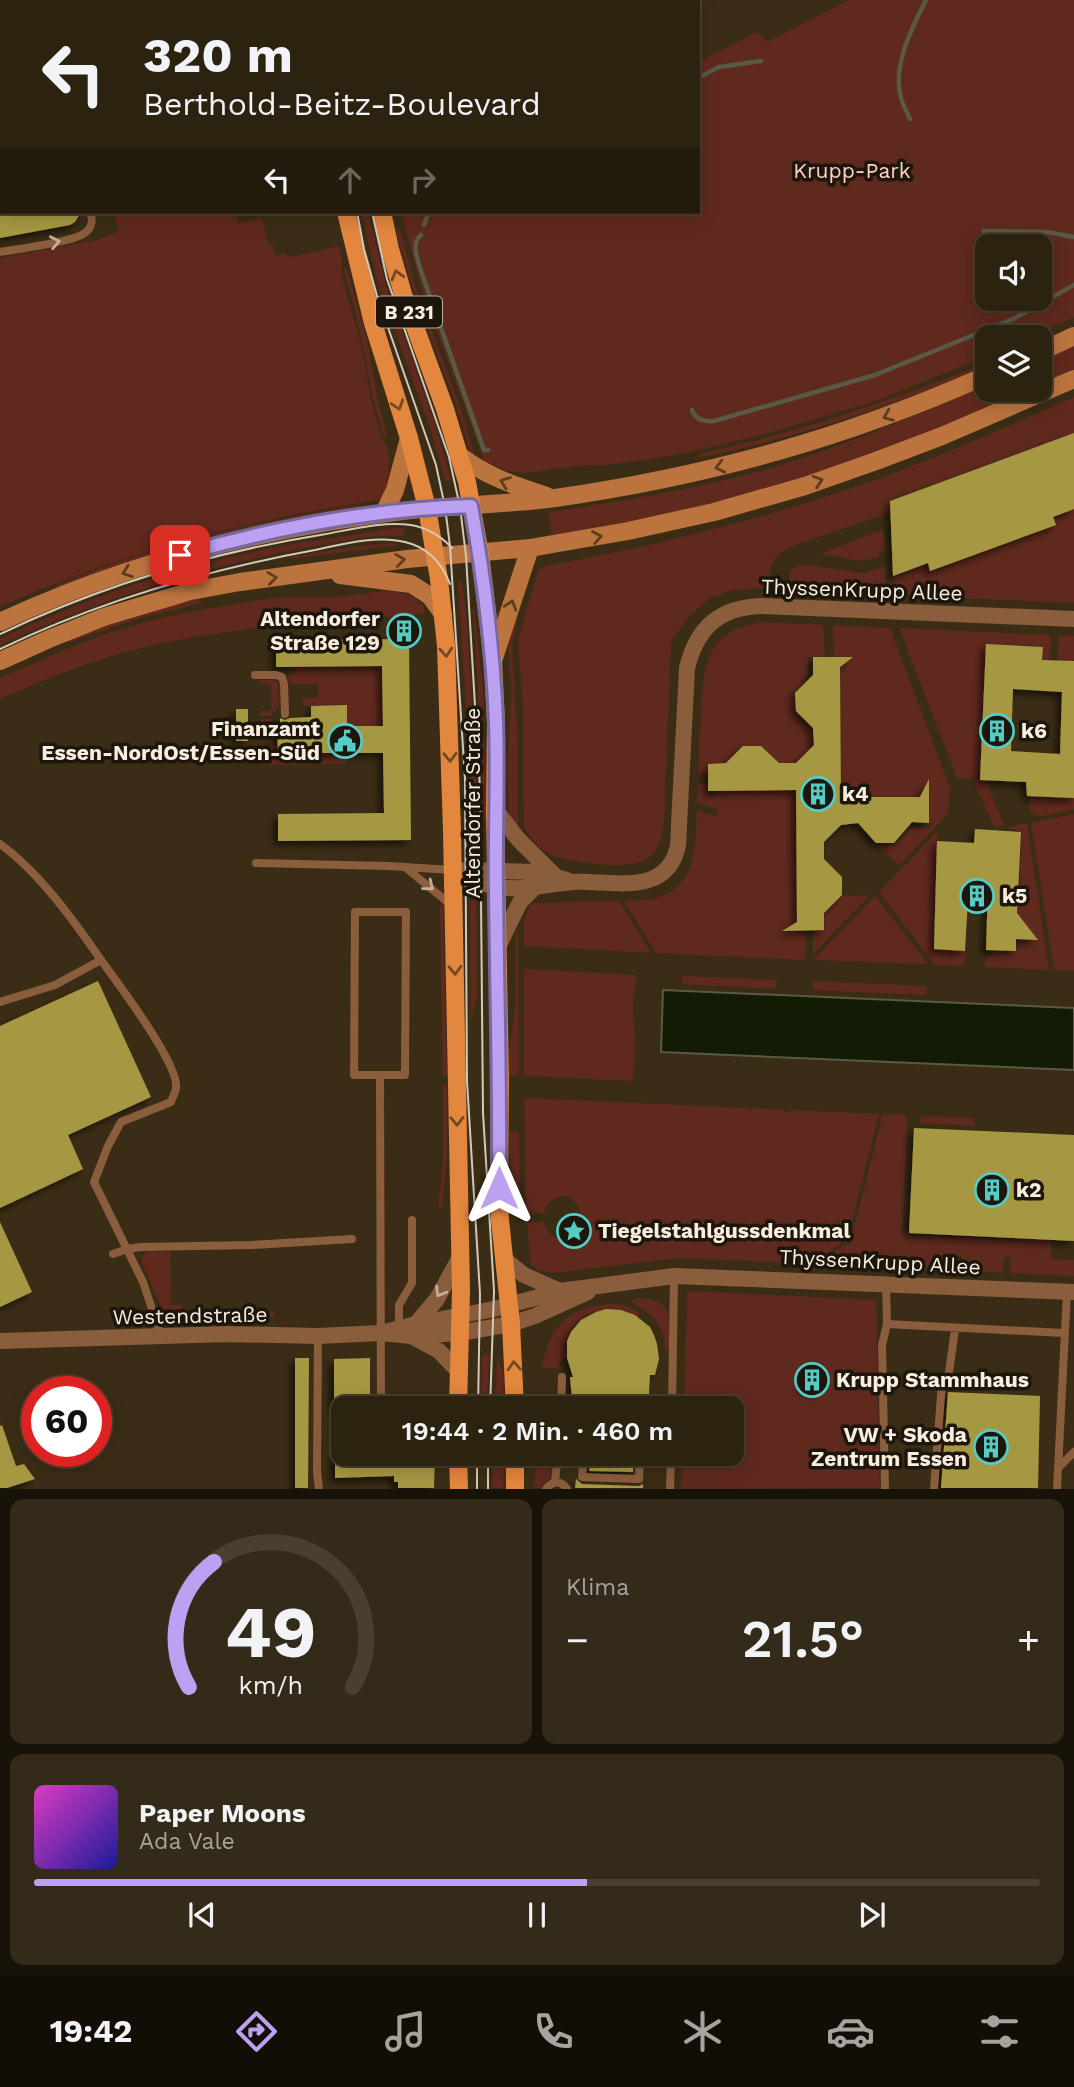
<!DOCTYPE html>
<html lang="de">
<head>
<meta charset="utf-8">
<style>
  body { margin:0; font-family:"Work Sans",sans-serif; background:#342a19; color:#f1f3f6; height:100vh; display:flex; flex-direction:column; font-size:26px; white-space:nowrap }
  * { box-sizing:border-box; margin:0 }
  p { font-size:23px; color:#a6a49f }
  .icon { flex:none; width:38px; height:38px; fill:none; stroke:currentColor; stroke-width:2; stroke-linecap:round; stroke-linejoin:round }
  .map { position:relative; height:1489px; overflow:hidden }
  .side { display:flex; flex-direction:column; gap:10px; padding:10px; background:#181309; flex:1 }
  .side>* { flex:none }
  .banner { position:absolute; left:0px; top:0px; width:700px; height:214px; box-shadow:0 4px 18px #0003,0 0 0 2px #483f30; background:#2c2210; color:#f1f3f6; overflow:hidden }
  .fabs { position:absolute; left:975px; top:234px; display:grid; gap:14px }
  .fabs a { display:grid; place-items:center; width:77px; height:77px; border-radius:14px; background:#2c2210; box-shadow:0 4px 18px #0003,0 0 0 2px #483f30; font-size:35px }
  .speed { position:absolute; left:21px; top:1376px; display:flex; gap:14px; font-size:35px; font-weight:700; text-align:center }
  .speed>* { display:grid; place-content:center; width:91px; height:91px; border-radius:50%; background:#2c2210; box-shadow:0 4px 18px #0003,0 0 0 2px #483f30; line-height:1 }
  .speed .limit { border:10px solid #d22; background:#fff; color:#111 }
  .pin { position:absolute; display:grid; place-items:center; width:60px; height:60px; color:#fff; margin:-30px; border-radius:14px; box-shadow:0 4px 10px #0006 }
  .me { position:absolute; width:77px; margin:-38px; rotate:0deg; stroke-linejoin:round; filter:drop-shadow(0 0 5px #0008) }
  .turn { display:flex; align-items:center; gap:24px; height:147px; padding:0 28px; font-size:32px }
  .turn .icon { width:91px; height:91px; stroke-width:2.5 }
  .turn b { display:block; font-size:49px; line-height:60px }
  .lanes { display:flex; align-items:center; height:66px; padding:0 28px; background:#0003; justify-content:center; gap:35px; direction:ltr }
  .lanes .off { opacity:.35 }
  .big { font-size:52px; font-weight:600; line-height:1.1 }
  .side .card { flex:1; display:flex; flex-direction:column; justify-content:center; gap:10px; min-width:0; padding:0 24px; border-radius:14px; background:#342a19 }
  .side .dial { align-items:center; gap:0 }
  .dial svg { height:182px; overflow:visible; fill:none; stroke:#483f30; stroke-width:7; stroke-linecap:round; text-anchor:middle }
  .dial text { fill:#f1f3f6; stroke:none }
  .song { display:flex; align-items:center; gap:21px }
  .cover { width:84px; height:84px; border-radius:10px; background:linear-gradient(135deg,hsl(310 70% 55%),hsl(240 70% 35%)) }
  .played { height:7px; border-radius:4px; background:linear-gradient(90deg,#bca0f2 55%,#483f30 55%) }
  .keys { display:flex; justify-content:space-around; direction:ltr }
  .heat { display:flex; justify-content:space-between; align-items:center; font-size:38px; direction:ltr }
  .side .tiles { flex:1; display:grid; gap:10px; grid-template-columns:1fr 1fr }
  .card:last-child { grid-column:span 2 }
  .trip { position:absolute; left:331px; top:1396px; width:413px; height:70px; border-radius:14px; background:#2c2210; box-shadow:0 4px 18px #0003,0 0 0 2px #483f30; font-weight:600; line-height:70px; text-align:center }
  .tab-bar { display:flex; height:112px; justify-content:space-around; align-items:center; background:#120e06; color:#a6a49f }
  .tab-bar .icon { width:49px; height:49px }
  .tab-bar .selected { color:#bca0f2 }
  .tab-bar b { font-size:32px; color:#f1f3f6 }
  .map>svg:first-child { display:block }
</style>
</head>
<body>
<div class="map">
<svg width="1074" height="1489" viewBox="0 0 1074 1489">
  <defs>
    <filter id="shadow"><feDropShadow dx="-4.5" dy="4.5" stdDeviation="3.5" flood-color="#0009"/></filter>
  </defs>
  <rect width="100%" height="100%" fill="#3b2d15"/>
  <path fill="#5f291e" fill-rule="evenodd" d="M849,0H1074V317L1029,338H987V356L876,401L765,434L676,455L636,461L606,465L577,466L526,473L504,471L505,469L485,462L423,293L407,235L402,212H698V62L757,32L767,42ZM987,247H1040V299H987Z
    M113,212H235L238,224L262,218L268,245L273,244L275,255L286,253L287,258L339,246L342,259V276L362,348L371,400L381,436L387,445L390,460L387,487L382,498L378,500C247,520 121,552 0,607V258L93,241L119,232Z
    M361,212H368L386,285L379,287Z
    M396,229H400L415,285L460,406L475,457L472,458C466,440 462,423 456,405C435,346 410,291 396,229Z
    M347,268L368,344L377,396L387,437L386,438L383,434L372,395L361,336L344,270Z
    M386,286L434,419L451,480L445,481L431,431L383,298L380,288Z
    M1074,344V371L1040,386V360Z
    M987,362V367C892,406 794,439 693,459L702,453C800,432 894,400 987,362Z
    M987,383V390H1029C940,429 849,467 755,493C688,511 620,525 552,537L549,512C638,499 729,484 814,454C873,434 930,409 987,383Z
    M1074,397V433L891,500V512L790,547L781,553L774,559L770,569V588L731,590L710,598L690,615L671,641L664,823C662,836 660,849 649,857C631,872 570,863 549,854C539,850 528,836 524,826L523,708L518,639L538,570L544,566C641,549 734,526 828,496C912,469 993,433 1074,397Z
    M359,505L366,509L58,588L55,586C152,545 255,522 359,505Z
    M1074,509V603L889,595V583L893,582V576L928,563L931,571L1055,526L1053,517Z
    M403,528L405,536C396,537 388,536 379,536C361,538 343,541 326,544C213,564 104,597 0,645V639C109,587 226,551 346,536C365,533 383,528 403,528Z
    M882,530H884L885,551H879V557L860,561L820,554Z
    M389,543L400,545L290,559V557L352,547Z
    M807,565L859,573H866L886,566L887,594L789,590L790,571L798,566Z
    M462,581L467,622L476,767L477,838H471L469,753L458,582Z
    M383,591C402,592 410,593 424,606V614C324,622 223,626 126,652C82,664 41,681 0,699V678L64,650L109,633L152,620L195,611L273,598L338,597Z
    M201,599V603L137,619L69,642V640C106,621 159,607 201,599Z
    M474,609L483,689L486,816V820L484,821L482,751L473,610Z
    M519,611L512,644L518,746V830L509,819L508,765L511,688L508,641Z
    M764,622L823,625L825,657H808V673L801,681L804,684L795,693L796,711L813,728L814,745L796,763H779L761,746H744L726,763L708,764V774H698C699,754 700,734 701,714C703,666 707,628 764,622Z
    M833,625L890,628L952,793H949L948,813L899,866L879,846L895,845L912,828H929L934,823H929V793L924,791L922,797H836L841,789L840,664L845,658L834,657Z
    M899,628L1051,635L1049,665H1042V647L986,644L980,779L985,780L1004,825L994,827L973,779L957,778Z
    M1059,635L1074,636V661L1057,665Z
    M382,666L383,726H347V705L303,706V698L318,697V684H290L288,674L295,673L296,667Z
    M260,680H273L278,683L279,706L276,707V711H272V716H260L261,711H271V685L260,684Z
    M261,719H272V745H278V753H346V764L261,765V756H271V724L261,723Z
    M698,784H708V794L711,797L715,796V790H800L796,798L797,921L806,930L805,960L656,953L624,901C635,900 647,901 657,898C698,885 695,844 697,810L716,817L719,810L697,802Z
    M1030,796L1074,798V809L1042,816L1033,815L1030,809Z
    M1074,814V971L1054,970L1031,823Z
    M1027,823L1049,970L985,967V960L998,950L1016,951L1022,831L1007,828Z
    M937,832L934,949L965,951L964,966L935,965L879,892Z
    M476,895L477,997L471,1024L470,903Z
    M870,895L813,954V930H824V913L841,896Z
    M875,896L928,964L814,960V959Z
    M619,901L651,953L524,946V920L532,903Z
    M440,902L443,911L447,1076H443Z
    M518,931L519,1073L515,1076H509V1050L515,1009L516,932Z
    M524,969L637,975C628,1010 640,1045 632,1081L524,1076Z
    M682,976L777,980L776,989L682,984Z
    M813,981L926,986V995L813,990Z
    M447,1085V1153L442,1208L438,1207L443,1162V1086Z
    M524,1098L747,1108L749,1111L752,1108L783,1110L786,1113L791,1110L879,1114L848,1238L813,1264L678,1258L553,1273L538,1270L531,1265L527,1222H544C548,1239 564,1243 578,1232C585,1217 581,1203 565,1195C554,1197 547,1202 544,1213H526Z
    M883,1114L907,1115L902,1233H909V1236L1052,1240L1051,1259L1074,1260V1276L1010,1273L1011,1258L1004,1257L1003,1273L962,1271V1256H954V1271L820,1265L845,1244H850Z
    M921,1116L974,1118V1126L920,1123Z
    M509,1132H518L519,1135L520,1212H513L510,1205Z
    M150,1251L170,1252L171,1305H182V1315L274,1312V1317L167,1320L142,1263V1256Z
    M687,1291L876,1300L880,1488L681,1489L682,1454H732V1409H684Z
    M633,1299C658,1298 669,1301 669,1329C670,1336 670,1344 669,1351L665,1349C666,1326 651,1313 632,1302Z
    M611,1304L623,1305L639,1312L638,1317C615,1303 574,1310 567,1341C566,1346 567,1353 567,1358L560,1361L558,1368H541C552,1325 565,1308 611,1304Z
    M488,1354L489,1358L487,1409H481L482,1356Z
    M497,1357L503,1372L505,1409H495Z
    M493,1454H503L504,1488H492Z
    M536,1454H541V1468H550C554,1477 545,1481 541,1488H534Z"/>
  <path fill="#141b04" stroke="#585a46" stroke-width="2" d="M663,990L1074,1008V1070L661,1052Z"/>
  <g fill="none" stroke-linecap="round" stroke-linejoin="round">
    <path stroke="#585a46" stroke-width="4.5" d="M698,78L719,67L761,61
      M910,119C907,112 903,105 901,98C892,66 912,28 926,0
      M424,225L429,212
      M984,231L1047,232L1074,237
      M421,235C411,244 417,256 420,268L484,450H488
      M692,410C695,420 705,422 714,421L875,375L1013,319L1074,285"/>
  </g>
  <path fill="#a69843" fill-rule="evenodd" filter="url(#shadow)" d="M0,212H81L75,222L70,225L0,238Z
    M1074,433V509L1053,517L1056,525L930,571L928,563L893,576L890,501Z
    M409,639L411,840L278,841V814L384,813L383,753H278L277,727H280V718L285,720L290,718L311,717V706L347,705V726H383L382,666L276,667V640Z
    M986,644L1043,647L1042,660L1074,661V798L1027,796L1026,782L980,780ZM1013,689L1062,692L1060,754L1011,751Z
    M813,657H853L840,667L841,797H920L929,779V823L912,822L894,843H876L858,823L841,825L824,842V859L842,877V895L824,913V930L782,931L797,922L796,790L708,791V764L726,763L743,746H761L779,763H796L814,745L813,728L796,711L795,693L813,675Z
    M236,709H248V741H236Z
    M975,829L1021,832L1017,913L1038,940L1016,939V951L986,950L988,883L969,882L965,951L934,949L937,841L974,843Z
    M98,981L151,1097L68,1135L83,1169L0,1208V1026Z
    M914,1128L1074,1135V1241L909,1233Z
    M0,1222L32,1292L0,1307Z
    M606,1309L621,1310L635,1315L650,1327L654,1335L657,1344L659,1359L655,1375H650L648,1409H573L570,1377H573L567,1358V1341L571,1332L581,1320L596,1312Z
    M295,1358H309L308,1488H295Z
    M370,1358V1409H334V1359Z
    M807,1366L824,1371L818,1393L801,1388Z
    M948,1392L1040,1396L1038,1488H941Z
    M2,1425L16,1466L24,1464L35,1479L7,1488H0V1426Z
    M335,1454H435L434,1488H398V1482H394V1476L335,1478Z
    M591,1454H633V1472L589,1471Z
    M576,1479L582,1484L639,1486L643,1484V1488H575Z"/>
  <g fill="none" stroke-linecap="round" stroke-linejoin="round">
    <path stroke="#8a5d3d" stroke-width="8" d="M41,0L42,2
      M545,2L546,0
      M0,252C17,249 76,242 86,232C93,226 93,220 90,212
      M255,675H276L282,677L284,684L285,714
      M0,844C39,872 74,921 101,960L55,985L0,1002
      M256,863L388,866L452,870
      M405,867L451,905
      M355,912H406L405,1075H354Z
      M101,960C117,982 179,1064 176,1087C176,1092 172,1098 171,1102L121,1122L108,1146L94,1182L143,1282L161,1336
      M380,1075L381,1409
      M113,1254L127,1249L141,1247L252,1245L352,1239
      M887,1324L1064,1333
      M399,1328V1305L412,1283V1220
      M318,1336L317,1472L319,1489
      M561,1409L562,1377
      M672,1409L674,1276
      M584,1454L582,1477L639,1479L640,1454
      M1059,1467L1074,1452
      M555,1482L558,1454
      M546,1489C552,1481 561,1480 567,1489
      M670,1489L671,1454
      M885,1489L882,1345L887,1324L886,1283
      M934,1489L942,1382L949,1373L955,1329
      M1057,1489L1067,1292"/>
    <path stroke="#8a5d3d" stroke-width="16" d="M495,809L518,839L554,875
      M452,870C466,875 482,885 497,887C522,891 548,884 573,882C610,880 668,898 678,845L687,668C697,627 720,607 762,606L1074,619
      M465,870L538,872L567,880
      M498,947L520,902L535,887
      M504,1259L524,1275L560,1291
      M416,1324L437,1299L460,1257
      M381,1333L416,1324L494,1309L560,1291L674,1276L1074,1292
      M413,1337L439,1351L458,1371
      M0,1341L227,1334L318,1336L381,1333L411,1336L460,1333L511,1324L535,1316L588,1292"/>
    <path stroke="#bc743f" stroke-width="18" d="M1040,352L1074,336
      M460,456C486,476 515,486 547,496
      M384,513L395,490L409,438
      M340,575L411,584L430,596L443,614
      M0,622C127,563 263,528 402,511C453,505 504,505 555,498C708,476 846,438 987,375
      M0,661L49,639L104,617L191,591L240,582L407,559L530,548L628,531L714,512L805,486L876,461L942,436L1074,379
      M493,661L530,548"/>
    <path stroke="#e3863e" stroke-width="18" d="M317,0V2
      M352,0V2
      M346,212L373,323L409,438L427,508L439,579L446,646L452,831L461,1290L458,1409
      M382,212L390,249L403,294L445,409L467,482L480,554L493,661L496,724L495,809L500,1081L499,1188L500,1220L511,1324L515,1409
      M458,1454L459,1489
      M515,1489V1454"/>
    <path stroke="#d3c9b9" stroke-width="2" d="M328,0V2
      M342,0V2
      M357,212L364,249L377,296L436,465L445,507L450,546L465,779L467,1081L480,1294L478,1409
      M372,212L387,279L449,457L460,507L466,556L480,789L483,1113L494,1291L490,1409
      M0,634C103,585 213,552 326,534C353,529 384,521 411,525C427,528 441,536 452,548
      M0,649C100,601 206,570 315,550C343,544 377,535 405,542C427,547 442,563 450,584
      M477,1454V1489
      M488,1489V1454"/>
  </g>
  <defs><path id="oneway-chevron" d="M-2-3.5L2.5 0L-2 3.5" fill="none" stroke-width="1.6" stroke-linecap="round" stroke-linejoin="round" transform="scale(1.75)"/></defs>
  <g stroke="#c6ad97">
    <use href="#oneway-chevron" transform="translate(55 242) rotate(-11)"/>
    <use href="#oneway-chevron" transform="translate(429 886) rotate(39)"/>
    <use href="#oneway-chevron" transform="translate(440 1292) rotate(121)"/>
  </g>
  <g stroke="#764822">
    <use href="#oneway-chevron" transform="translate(397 275) rotate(-106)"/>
    <use href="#oneway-chevron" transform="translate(398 405) rotate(72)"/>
    <use href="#oneway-chevron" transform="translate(446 652) rotate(86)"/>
    <use href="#oneway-chevron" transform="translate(450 757) rotate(89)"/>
    <use href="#oneway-chevron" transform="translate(455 970) rotate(88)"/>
    <use href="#oneway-chevron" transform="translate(457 1121) rotate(89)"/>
    <use href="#oneway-chevron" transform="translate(514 1366) rotate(-93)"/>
  </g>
  <g stroke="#5d3c20">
    <use href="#oneway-chevron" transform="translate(888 416) rotate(159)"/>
    <use href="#oneway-chevron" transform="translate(720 467) rotate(166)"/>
    <use href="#oneway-chevron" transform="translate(818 481) rotate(-18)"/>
    <use href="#oneway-chevron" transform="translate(505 482) rotate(-159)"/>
    <use href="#oneway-chevron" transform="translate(597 537) rotate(-10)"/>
    <use href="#oneway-chevron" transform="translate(400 560) rotate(-7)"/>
    <use href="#oneway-chevron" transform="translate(127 572) rotate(161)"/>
    <use href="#oneway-chevron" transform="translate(272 578) rotate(-7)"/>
    <use href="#oneway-chevron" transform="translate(511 605) rotate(-72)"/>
  </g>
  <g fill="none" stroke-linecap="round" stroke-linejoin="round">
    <g stroke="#7a689d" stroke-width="18">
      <path id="route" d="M180,555C274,528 373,509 471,506C484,577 493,649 496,722C498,778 495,835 496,891C497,990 500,1089 499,1188"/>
    </g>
    <use href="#route" stroke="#bca0f2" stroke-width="12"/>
  </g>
  <defs>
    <g id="building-ring" transform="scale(1.75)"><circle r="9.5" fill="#1d160c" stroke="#54cdc6" stroke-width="1.5"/><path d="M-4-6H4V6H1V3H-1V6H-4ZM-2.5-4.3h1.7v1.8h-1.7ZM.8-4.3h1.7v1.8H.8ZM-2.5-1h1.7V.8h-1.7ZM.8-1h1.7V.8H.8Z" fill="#54cdc6"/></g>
    <g id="civic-ring" transform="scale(1.75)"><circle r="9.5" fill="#1d160c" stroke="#54cdc6" stroke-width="1.5"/><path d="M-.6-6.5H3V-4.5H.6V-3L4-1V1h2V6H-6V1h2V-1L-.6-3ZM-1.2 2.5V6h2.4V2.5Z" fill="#54cdc6"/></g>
    <g id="sight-ring" transform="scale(1.75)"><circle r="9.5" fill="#1d160c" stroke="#54cdc6" stroke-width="1.5"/><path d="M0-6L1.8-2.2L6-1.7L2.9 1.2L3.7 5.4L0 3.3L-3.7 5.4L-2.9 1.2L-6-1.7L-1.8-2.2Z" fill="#54cdc6"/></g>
  </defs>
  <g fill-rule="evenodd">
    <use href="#building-ring" x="404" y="631"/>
    <use href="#building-ring" x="997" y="731"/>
    <use href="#civic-ring" x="345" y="741"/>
    <use href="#building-ring" x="818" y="794"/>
    <use href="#building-ring" x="977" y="896"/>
    <use href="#building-ring" x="992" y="1190"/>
    <use href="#sight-ring" x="574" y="1231"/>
    <use href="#building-ring" x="812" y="1380"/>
    <use href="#building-ring" x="991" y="1447"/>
  </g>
  <g text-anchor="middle" stroke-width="7" stroke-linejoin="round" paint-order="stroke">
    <rect fill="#1d160c" stroke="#b6ada0" stroke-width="2" x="376" y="296.5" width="66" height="31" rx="5"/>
    <g font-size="19" font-weight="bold" fill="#f8eee0">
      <text x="409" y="319">B 231</text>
    </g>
    <g font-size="21" fill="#fed0c5" stroke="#1d160c">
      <text x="852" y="178">Krupp-Park</text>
    </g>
    <g font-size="21" fill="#f8eee0" stroke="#1d160c">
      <text transform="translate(862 590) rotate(2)" y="7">ThyssenKrupp Allee</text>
      <text transform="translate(473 803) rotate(-90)" y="7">Altendorfer Straße</text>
      <text transform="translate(880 1262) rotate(3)" y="7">ThyssenKrupp Allee</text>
      <text transform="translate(190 1316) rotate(-1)" y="7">Westendstraße</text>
    </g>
    <g font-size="21" font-weight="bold" fill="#f8eee0" stroke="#1d160c" text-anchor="start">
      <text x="380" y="626" text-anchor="end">Altendorfer<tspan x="380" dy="24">Straße 129</tspan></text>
      <text x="320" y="736" text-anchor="end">Finanzamt<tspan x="320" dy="24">Essen-NordOst/Essen-Süd</tspan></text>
      <text x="1021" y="738">k6</text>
      <text x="842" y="801">k4</text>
      <text x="1002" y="903">k5</text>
      <text x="1016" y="1197">k2</text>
      <text x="598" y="1238">Tiegelstahlgussdenkmal</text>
      <text x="836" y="1387">Krupp Stammhaus</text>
      <text x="967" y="1442" text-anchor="end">VW + Skoda<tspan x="967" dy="24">Zentrum Essen</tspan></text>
    </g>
  </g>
</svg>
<div class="fabs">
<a><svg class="icon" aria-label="sound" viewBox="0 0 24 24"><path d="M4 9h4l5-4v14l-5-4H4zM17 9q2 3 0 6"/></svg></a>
<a><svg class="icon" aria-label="layers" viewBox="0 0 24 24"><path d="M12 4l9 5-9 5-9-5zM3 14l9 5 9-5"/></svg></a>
</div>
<div class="speed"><div class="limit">60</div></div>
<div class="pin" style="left:180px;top:555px;background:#d93025"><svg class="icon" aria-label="arrive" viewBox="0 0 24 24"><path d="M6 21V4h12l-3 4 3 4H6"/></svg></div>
<svg class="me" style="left:499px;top:1188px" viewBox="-20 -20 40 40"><path d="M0-17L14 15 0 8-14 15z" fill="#bca0f2" stroke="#fff" stroke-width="4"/></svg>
<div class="trip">19:44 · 2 Min. · 460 m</div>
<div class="banner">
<div class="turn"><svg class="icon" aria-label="left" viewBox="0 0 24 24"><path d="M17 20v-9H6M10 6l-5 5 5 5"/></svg><div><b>320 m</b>Berthold-Beitz-Boulevard</div></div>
<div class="lanes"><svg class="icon" aria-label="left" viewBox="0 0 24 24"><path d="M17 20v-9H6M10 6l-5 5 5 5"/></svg><svg class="icon off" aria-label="ahead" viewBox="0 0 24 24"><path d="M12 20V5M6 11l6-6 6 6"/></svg><svg class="icon off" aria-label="right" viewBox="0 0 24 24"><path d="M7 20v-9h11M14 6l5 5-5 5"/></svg></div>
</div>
</div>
<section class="side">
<div class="tiles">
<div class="card dial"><svg viewBox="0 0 100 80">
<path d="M14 69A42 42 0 1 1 86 69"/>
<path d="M14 69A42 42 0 0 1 25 14" stroke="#bca0f2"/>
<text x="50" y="56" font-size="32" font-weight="700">49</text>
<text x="50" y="72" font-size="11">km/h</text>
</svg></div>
<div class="card"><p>Klima</p>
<div class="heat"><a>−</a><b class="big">21.5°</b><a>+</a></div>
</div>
<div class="card">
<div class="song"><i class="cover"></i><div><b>Paper Moons</b><p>Ada Vale</p></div></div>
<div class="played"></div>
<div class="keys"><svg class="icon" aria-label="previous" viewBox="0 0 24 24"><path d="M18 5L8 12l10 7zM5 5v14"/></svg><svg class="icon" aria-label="pause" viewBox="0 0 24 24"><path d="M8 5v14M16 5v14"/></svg><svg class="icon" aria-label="next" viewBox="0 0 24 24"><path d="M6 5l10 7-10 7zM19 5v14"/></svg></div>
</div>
</div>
</section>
<nav class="tab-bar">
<b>19:42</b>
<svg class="icon selected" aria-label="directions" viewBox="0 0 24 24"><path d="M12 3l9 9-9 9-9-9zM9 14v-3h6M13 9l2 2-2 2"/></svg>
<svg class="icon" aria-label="music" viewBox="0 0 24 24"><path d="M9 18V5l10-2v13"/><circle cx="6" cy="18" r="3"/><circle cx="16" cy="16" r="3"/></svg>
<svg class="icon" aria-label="phone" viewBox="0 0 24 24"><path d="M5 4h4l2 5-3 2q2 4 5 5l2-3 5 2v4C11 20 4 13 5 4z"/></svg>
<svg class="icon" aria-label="climate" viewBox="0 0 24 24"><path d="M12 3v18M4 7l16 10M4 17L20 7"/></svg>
<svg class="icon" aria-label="car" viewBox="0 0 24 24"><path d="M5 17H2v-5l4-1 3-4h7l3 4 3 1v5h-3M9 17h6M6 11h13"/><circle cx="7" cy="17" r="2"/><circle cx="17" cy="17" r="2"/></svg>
<svg class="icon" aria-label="filters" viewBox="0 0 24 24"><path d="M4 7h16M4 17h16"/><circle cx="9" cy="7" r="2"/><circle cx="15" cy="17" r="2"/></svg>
</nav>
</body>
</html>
